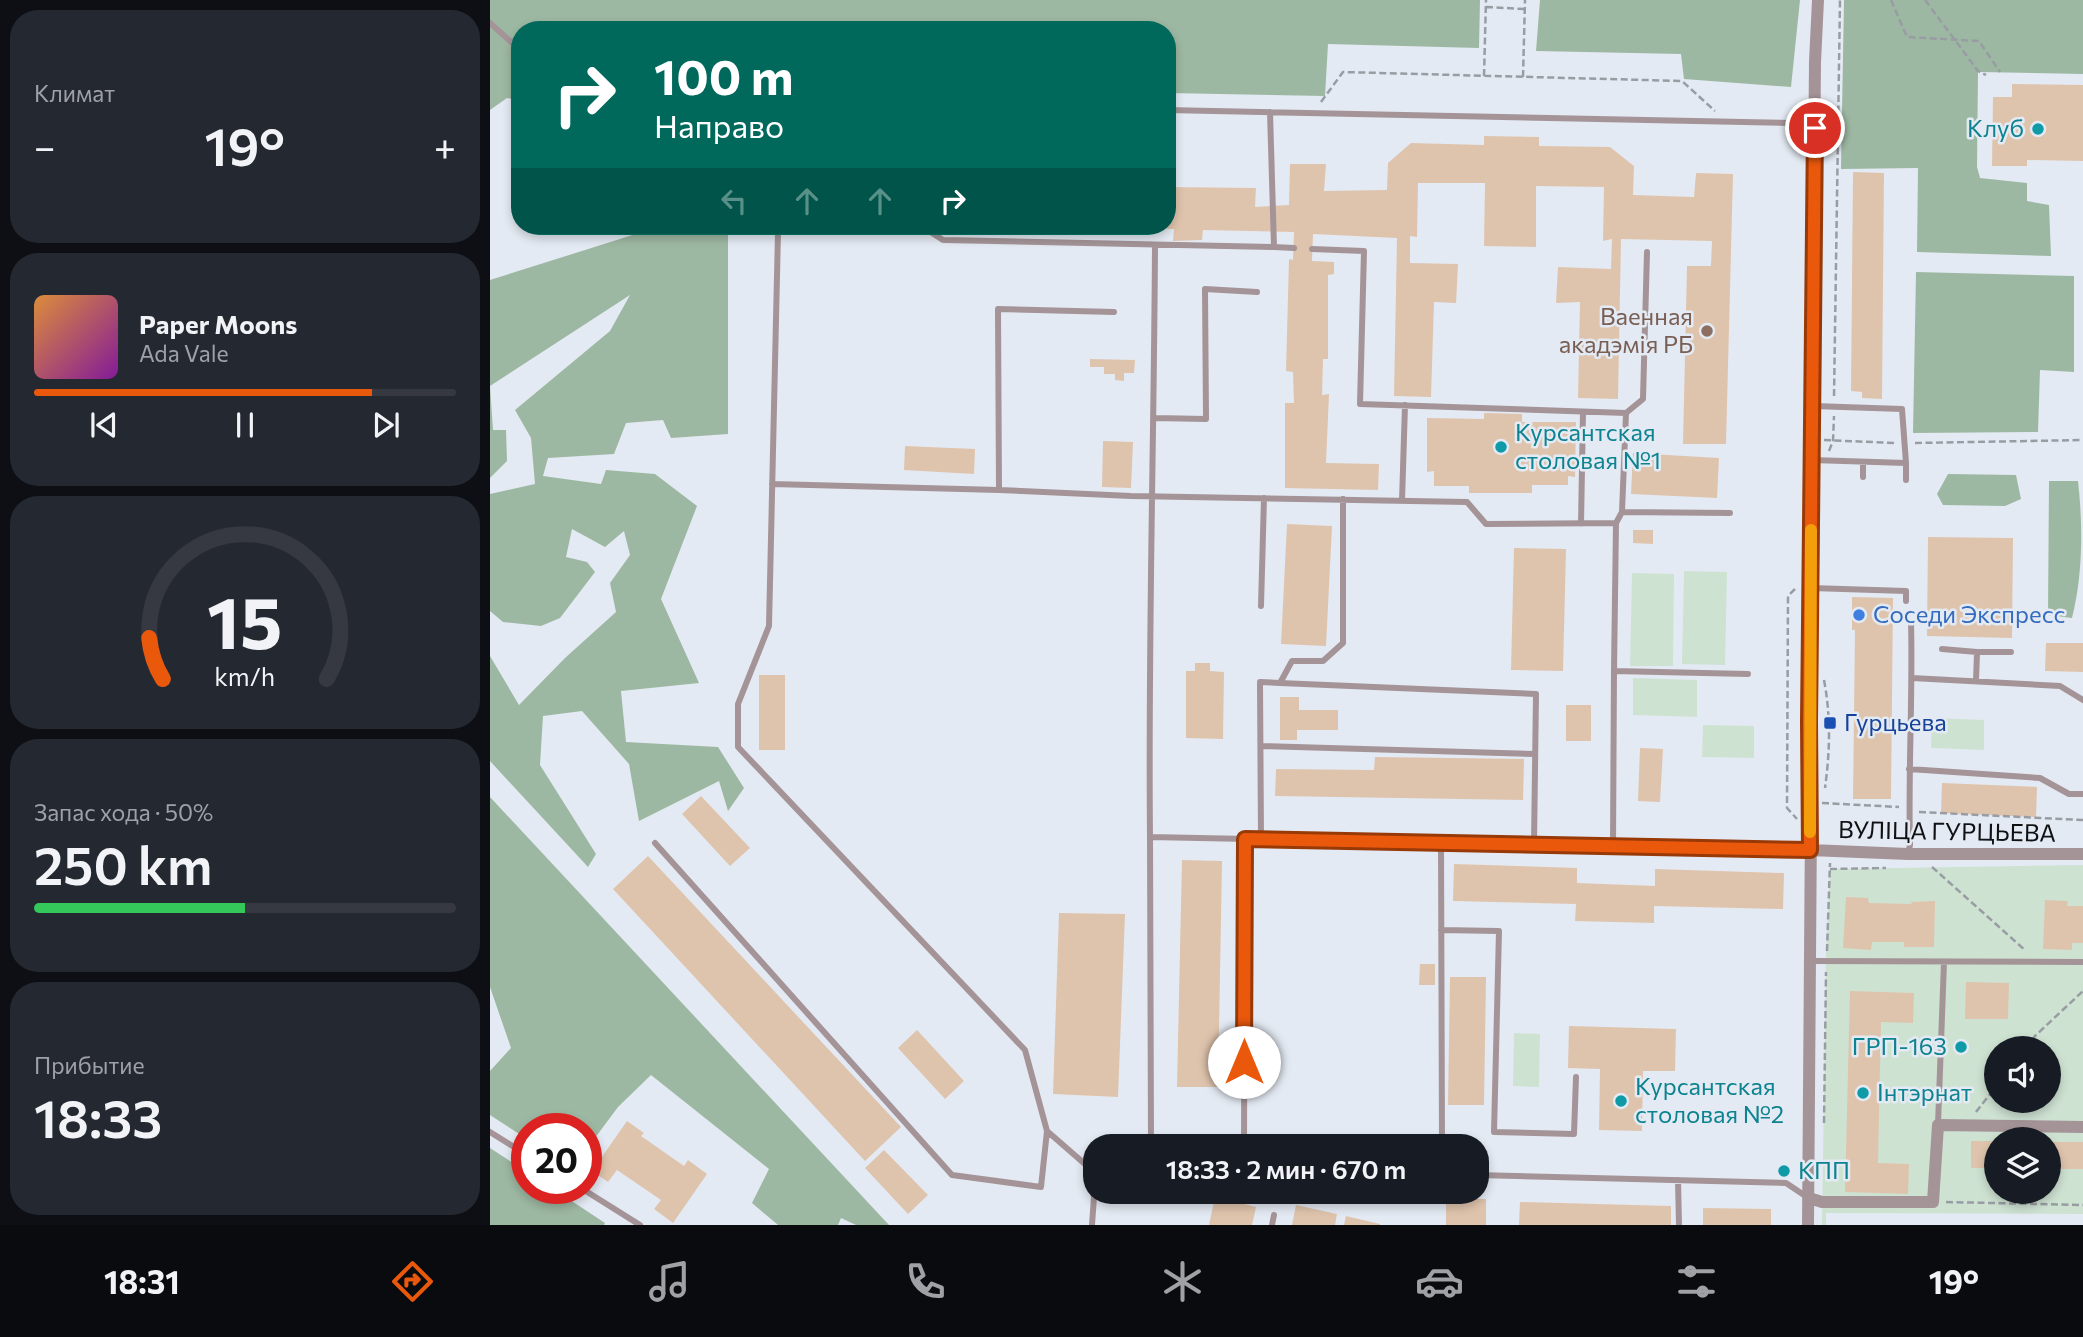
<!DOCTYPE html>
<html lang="ru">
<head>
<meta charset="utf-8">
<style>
  body { margin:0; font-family:Commissioner,sans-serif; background:#242831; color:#f1f3f6; height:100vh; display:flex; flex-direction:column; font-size:26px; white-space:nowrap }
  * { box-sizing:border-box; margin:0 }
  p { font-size:23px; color:#9ea1a6 }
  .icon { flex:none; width:38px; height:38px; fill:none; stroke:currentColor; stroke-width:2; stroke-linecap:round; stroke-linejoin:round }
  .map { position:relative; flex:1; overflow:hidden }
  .details { display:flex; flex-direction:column; gap:10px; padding:10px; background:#0d0f14; width:490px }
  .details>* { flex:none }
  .top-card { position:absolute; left:21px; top:21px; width:665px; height:214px; border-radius:28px; box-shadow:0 4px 10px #0003; background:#00695c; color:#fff; overflow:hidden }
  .tools { position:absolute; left:1494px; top:1036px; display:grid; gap:14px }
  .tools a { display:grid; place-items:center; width:77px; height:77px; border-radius:50%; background:#171b24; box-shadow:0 4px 10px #0003; font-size:35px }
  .speed { position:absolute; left:21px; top:1113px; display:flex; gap:14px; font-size:35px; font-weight:700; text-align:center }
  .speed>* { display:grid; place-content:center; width:91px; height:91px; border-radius:50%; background:#171b24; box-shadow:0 4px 10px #0003; line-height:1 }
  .speed .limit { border:10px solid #d22; background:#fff; color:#111 }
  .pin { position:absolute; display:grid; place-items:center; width:60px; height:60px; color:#fff; margin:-30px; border:4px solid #fff; border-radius:50%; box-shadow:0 2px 7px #0007 }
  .me { position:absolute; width:77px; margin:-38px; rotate:0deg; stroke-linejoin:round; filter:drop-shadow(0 0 5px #0008) }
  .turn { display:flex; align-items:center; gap:24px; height:147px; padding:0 28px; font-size:32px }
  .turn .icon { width:91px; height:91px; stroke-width:2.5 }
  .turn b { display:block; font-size:49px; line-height:60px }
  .lanes { display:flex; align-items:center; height:66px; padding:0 28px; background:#0003; justify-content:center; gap:35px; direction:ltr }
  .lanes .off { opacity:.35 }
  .big { font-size:52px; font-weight:600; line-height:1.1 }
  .details .widget { flex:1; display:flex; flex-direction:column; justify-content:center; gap:10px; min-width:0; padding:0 24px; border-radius:28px; background:#242831 }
  .details .dial { align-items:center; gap:0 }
  .dial svg { height:182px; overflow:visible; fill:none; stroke:#363941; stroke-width:7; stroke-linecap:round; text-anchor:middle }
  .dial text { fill:#f1f3f6; stroke:none }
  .song { display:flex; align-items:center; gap:21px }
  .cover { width:84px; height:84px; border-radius:10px; background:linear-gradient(135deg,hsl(30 70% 55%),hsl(290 70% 35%)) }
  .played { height:7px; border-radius:4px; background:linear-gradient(90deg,#ea580c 80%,#363941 80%) }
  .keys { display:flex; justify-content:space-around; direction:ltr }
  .heat { display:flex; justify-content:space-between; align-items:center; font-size:38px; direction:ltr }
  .charge { height:10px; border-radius:5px; background:linear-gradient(90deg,#34c759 50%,#363941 0) }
  .trip { position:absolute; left:593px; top:1134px; width:406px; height:70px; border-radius:28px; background:#171b24; box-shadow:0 4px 10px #0003; font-weight:600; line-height:70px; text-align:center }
  .dock { display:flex; height:112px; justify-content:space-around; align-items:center; background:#090b0e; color:#9ea1a6 }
  .dock .icon { width:49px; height:49px }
  .dock .active { color:#ea580c }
  .dock b { font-size:32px; color:#f1f3f6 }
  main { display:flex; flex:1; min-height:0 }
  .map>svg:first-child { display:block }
</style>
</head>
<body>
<main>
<section class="details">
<div class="widget"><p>Климат</p>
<div class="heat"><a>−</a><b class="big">19°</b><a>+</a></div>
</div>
<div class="widget">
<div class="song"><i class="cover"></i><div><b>Paper Moons</b><p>Ada Vale</p></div></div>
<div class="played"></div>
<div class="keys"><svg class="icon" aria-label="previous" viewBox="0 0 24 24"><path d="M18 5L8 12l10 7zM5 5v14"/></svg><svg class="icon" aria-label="pause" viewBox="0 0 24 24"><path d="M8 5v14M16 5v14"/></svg><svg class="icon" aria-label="next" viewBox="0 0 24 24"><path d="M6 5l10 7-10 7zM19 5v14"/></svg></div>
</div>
<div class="widget dial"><svg viewBox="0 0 100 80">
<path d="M14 69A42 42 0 1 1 86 69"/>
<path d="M14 69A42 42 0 0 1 8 51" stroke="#ea580c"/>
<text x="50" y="56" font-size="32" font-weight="700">15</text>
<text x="50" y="72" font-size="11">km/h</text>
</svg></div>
<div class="widget"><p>Запас хода · 50%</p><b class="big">250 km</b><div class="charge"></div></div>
<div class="widget"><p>Прибытие</p><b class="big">18:33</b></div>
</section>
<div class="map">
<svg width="1593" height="1225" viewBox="0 0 1593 1225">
  <rect width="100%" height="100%" fill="#e4eaf3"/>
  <path fill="#cee2d2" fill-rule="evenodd" d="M1194,571L1237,572L1235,665L1192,664Z
    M1142,573L1184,574L1183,666H1140Z
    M1143,678L1207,680V717L1143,715Z
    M1442,718L1494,720V750L1441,748Z
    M1213,725L1264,726V758L1212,757Z
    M1593,865V1214L1336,1213V1225H1332L1336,953L1340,869ZM1507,1048H1559V1101H1507ZM1507,1139H1559V1192H1507Z
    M1024,1033L1050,1034L1049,1087L1023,1086Z"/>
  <path fill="#9db8a2" d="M0,0H990L989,48L838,44L835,96L677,93V30H30V100L17,98L0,110Z
    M1050,0H1310L1301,87L1194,79L1191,54L1046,51Z
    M1354,0H1593V74L1488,72L1487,167L1490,178L1537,183V201L1559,205L1561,256L1427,252L1428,168L1351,169Z
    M171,226H238V434L181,438L173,420L136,423L124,454L58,458L53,476L111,484L116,470L165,474L207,506L171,599L209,683L131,691L136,742L228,747L254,788L238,811L229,781L149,821L139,764L92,711L53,716L50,765L106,854L98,867L0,761V656L29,705L75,658L126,612L120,583L140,555L134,531L115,547L82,529L76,557L97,562L105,572L70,618L51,626L13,622L0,611V494L45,484L41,438L25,410L120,331L140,295L0,386L3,430H16L17,461L0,478V280Z
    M1426,272L1584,276V372L1550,370L1548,432L1423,433Z
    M1458,474L1526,475L1531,499L1515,506L1453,505L1447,494Z
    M1559,481H1588C1593,525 1593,575 1582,618L1558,615Z
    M0,798V797L399,1225H366L351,1218L348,1225H288L262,1203L279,1169L161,1075L128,1107L96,1150V1129H37V1139L0,1115V1071L21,1048L0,987Z
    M0,1148L37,1172V1188H62L115,1223L114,1225H0Z"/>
  <path fill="#dfc4ad" d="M1522,84L1593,85V161L1537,160V166H1502L1503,97H1522Z
    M994,136L1049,137V146L1120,147L1144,166L1143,195L1204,197L1206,173L1243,174L1236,444H1193L1197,266H1221L1222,241L1131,239L1128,399L1088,398L1090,302L1066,303L1068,267L1121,269L1122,239L1113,241L1114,187L1046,186V247L994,246L995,183H928L927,237L920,236V263L968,264L966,303L944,302L941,397L904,396L907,238L823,234L822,261L844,262V274L838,275V359H833L832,395L839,394L836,463L889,464L888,490L795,488V403H804L803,372L796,371L799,259L803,260L804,232L713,230L712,240L683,241L684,229L635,228V226H677V187L766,188L765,207L799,205L800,164H836L834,191L897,190L898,163L921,143L994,145Z
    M1363,172L1394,173L1392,399L1372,398V392L1361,391Z
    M474,226H537V235H473Z
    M600,359L645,360L644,373H634V381L625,380V374H614V367H600Z
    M994,413L1032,414V422H1086L1085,477L1078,476V485H1042V493H979V486H944V471L937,472V418L994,419Z
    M613,441L643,442L641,488L612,487Z
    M415,446L485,449L484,474L414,470Z
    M1143,453L1229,458L1227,498L1141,494Z
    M797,524L842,526L836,646L791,644Z
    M1143,530H1163V544L1143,543Z
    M1438,537L1523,538L1522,638L1437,636Z
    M1024,548L1076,549L1073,671L1021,670Z
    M1362,597L1403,598L1401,799H1363L1365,630H1362Z
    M1556,643H1593V672L1555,671Z
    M705,663H720V671L734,672L733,739L696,738V671H705Z
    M269,675H295V750H269Z
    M790,697H809V710H848V730H807V740H790Z
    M1076,705H1101V741H1076Z
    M1150,748L1173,749L1170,802L1148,801Z
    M885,757L1034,759L1033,800L785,796L786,769L884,770Z
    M1452,783L1547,787L1546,817L1451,813Z
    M211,796L260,848L240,866L192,814Z
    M158,856L411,1127L375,1161L123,889Z
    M692,860L732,861L728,1087H687Z
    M964,864L1087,868V883L1165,886V869L1294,873L1293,909L1164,906V923L1085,921L1086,904L963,901Z
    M1356,897L1378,898L1379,903L1422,904L1421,902L1445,901L1444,947H1414V942H1382L1381,950L1353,948Z
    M1555,900L1578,901L1577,906H1593V943H1582V950L1553,949Z
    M569,913L635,914L628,1097L563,1094Z
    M930,964H945V985H929Z
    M960,977H996L994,1105H958Z
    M1476,982L1519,983L1518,1019H1475Z
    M1360,991L1424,993L1423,1023L1391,1022L1388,1163L1419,1164L1418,1194L1355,1192Z
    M1079,1026L1186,1029L1185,1071H1153L1152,1131L1109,1130L1110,1069L1078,1068Z
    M427,1030L474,1081L455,1099L408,1048Z
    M1464,1042H1478V1052H1464Z
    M137,1121L154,1133L151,1136L194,1166L198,1160L217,1174L183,1223L164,1209L171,1200L127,1170L118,1182L102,1171Z
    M1481,1141H1507V1168H1481Z
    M1559,1142H1593V1169H1559Z
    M394,1150L438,1195L418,1214L375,1168Z
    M725,1197L766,1207L762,1225H719Z
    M956,1199H996V1225H956Z
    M1030,1202L1181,1206V1225H1029Z
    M806,1205L847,1214L845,1225H802Z
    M1213,1208L1281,1209V1225H1213Z
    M856,1216L890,1224V1225H854Z"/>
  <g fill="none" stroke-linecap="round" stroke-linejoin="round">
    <path stroke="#989ca3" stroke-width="2.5" stroke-dasharray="7 3.5" stroke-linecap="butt" d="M1401,0L1417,37L1489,41L1510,72
      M1435,0L1488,71L1496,75
      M996,7L1034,9
      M994,76L996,0
      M1033,77L1035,0
      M831,102L853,72L1192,81L1225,111
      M1344,396L1350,0
      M1334,440L1404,443
      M1425,443L1593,440
      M1339,451L1343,441L1344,416
      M1305,589L1298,596L1297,808L1307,819
      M1334,680C1341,717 1340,751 1335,788
      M1332,803L1409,807
      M1429,812L1593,820
      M1442,867L1536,951
      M1340,869L1396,868
      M1337,951L1340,863
      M1535,1048L1545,1036L1593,991
      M1486,1112L1507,1085
      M1334,1123L1336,972
      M1456,1202L1593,1205"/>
    <path stroke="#a49498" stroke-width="6" d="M0,23L30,50
      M677,110L1302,123L1325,128
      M436,226L439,231L453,240L784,247L780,112
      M288,232L279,626L248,704V747L535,1050L557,1131
      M784,247L804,248
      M822,249L874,251L870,404L1136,413
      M624,312L508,309L509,490L641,496L977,502L996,524L1126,523L1124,671L1258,674
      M664,418L716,419L715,289L767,292
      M1322,460L1416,463L1412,409L1323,406
      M1416,463V480
      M1373,477V462
      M282,484L509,490
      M912,501L915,405
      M1132,512L1136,413L1153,399L1157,252
      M1126,523L1132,512L1240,513
      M1091,524L1093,412
      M1321,588L1416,591V601
      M771,606L774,498
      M1452,649L1487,652
      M1422,678L1570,686L1593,700
      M1486,681L1487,652H1521
      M790,683L1046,694L1044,844
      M771,746L1045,754
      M1419,769L1550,778L1579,794H1593
      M660,837C658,640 664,442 665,245
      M771,839L770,682L790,683L802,661H833L853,643V499
      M951,842L952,1146
      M165,843L462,1175L551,1187L557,1131L596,1165L604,1197L602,1225
      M1123,846L1124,671
      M1418,854L1420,845C1418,770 1423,697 1421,622
      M951,930L1009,931L1004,1132L1084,1134L1086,1077
      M1320,961L1593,962
      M1448,1124L1454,962
      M0,1132L37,1155
      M661,1146L660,837L1320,850
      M754,1146L755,839
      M987,1175L1296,1183L1317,1197
      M1188,1180L1189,1225
      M91,1188L150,1225
      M782,1225L784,1215"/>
    <path stroke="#a49498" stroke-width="12" d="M1320,850L1418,854H1593
      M1319,1198L1332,1202H1443L1448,1125L1593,1127
      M1318,1225L1321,823L1319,722L1325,62L1328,0"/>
  </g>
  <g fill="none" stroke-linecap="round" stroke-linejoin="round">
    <g stroke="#983908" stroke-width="18">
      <path id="route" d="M754,1062L755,839L1320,850L1319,722L1325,128"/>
    </g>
    <use href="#route" stroke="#ea580c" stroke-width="12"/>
    <path stroke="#f59e0b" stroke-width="12" d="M1320,832L1321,530"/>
  </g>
  <g fill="#0f9aa8" stroke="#e4eaf3" stroke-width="2.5">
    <circle cx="1548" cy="129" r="7"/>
    <circle cx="1011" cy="447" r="7"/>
    <circle cx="1471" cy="1047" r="7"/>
    <circle cx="1373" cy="1093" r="7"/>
    <circle cx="1131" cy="1101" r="7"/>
    <circle cx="1294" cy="1171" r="7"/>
  </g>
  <circle fill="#8d6e63" stroke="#e4eaf3" stroke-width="2.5" cx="1217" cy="331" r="7"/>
  <circle fill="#3f7fe0" stroke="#e4eaf3" stroke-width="2.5" cx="1369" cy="615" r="7"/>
  <rect fill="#1a4fb4" stroke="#e4eaf3" stroke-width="2.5" x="1333" y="716" width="14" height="14" rx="3.5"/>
  <g text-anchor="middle" stroke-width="5" stroke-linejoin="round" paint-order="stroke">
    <g font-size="24" fill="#0d838f" stroke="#e4eaf3" text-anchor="start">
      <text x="1534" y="137" text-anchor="end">Клуб</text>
      <text x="1025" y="441">Курсантская<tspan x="1025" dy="28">столовая №1</tspan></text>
      <text x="1457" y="1055" text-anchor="end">ГРП-163</text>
      <text x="1145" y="1095">Курсантская<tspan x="1145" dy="28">столовая №2</tspan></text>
      <text x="1387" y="1101">Інтэрнат</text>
      <text x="1308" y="1179">КПП</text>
    </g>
    <g font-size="24" fill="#785e54" stroke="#e4eaf3" text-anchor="end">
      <text x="1203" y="325">Ваенная<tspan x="1203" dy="28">акадэмія РБ</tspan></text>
    </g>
    <g font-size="24" fill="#366cbe" stroke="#e4eaf3" text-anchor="start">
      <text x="1383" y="623">Соседи Экспресс</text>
    </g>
    <g font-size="24" fill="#164399" stroke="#e4eaf3" text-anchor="start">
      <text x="1354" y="731">Гурцьева</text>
    </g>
    <g font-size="24" fill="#0f1114" stroke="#e4eaf3">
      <text transform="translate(1457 832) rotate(1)" y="8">ВУЛІЦА ГУРЦЬЕВА</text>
    </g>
  </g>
</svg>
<div class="tools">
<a><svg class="icon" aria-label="sound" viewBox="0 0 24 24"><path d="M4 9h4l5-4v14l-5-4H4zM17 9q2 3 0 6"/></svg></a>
<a><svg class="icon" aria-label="layers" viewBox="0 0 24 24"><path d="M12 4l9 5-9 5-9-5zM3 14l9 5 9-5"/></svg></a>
</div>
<div class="speed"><div class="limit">20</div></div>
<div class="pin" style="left:1325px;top:128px;background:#d93025"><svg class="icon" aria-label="arrive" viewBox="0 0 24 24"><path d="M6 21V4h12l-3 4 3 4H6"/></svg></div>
<svg class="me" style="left:754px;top:1062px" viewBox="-20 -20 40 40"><circle r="19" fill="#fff"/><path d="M0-13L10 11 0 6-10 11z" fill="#ea580c"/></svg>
<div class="trip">18:33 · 2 мин · 670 m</div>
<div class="top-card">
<div class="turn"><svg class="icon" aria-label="right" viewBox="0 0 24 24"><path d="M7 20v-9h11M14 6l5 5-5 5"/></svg><div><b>100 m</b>Направо</div></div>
<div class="lanes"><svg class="icon off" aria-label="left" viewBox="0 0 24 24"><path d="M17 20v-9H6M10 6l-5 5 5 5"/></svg><svg class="icon off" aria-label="ahead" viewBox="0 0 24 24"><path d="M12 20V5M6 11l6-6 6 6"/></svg><svg class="icon off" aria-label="ahead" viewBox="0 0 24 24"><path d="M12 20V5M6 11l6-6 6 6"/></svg><svg class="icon" aria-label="right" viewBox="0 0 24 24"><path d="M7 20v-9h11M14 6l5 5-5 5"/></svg></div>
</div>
</div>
</main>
<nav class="dock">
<b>18:31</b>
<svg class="icon active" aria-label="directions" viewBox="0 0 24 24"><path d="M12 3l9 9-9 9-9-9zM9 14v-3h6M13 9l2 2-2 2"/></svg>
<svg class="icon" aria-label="music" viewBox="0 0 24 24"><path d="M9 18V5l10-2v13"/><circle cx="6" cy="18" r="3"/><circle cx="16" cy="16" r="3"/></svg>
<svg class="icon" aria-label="phone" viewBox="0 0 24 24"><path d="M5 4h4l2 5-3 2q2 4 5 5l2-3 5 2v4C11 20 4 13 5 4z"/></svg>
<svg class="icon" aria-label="climate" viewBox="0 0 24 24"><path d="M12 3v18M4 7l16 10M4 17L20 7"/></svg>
<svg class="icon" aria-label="car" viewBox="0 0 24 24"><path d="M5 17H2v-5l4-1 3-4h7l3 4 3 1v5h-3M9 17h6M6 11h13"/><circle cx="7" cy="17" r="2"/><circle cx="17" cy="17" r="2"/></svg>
<svg class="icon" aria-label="filters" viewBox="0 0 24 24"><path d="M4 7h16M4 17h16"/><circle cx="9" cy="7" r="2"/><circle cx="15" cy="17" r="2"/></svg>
<b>19°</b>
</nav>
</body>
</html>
